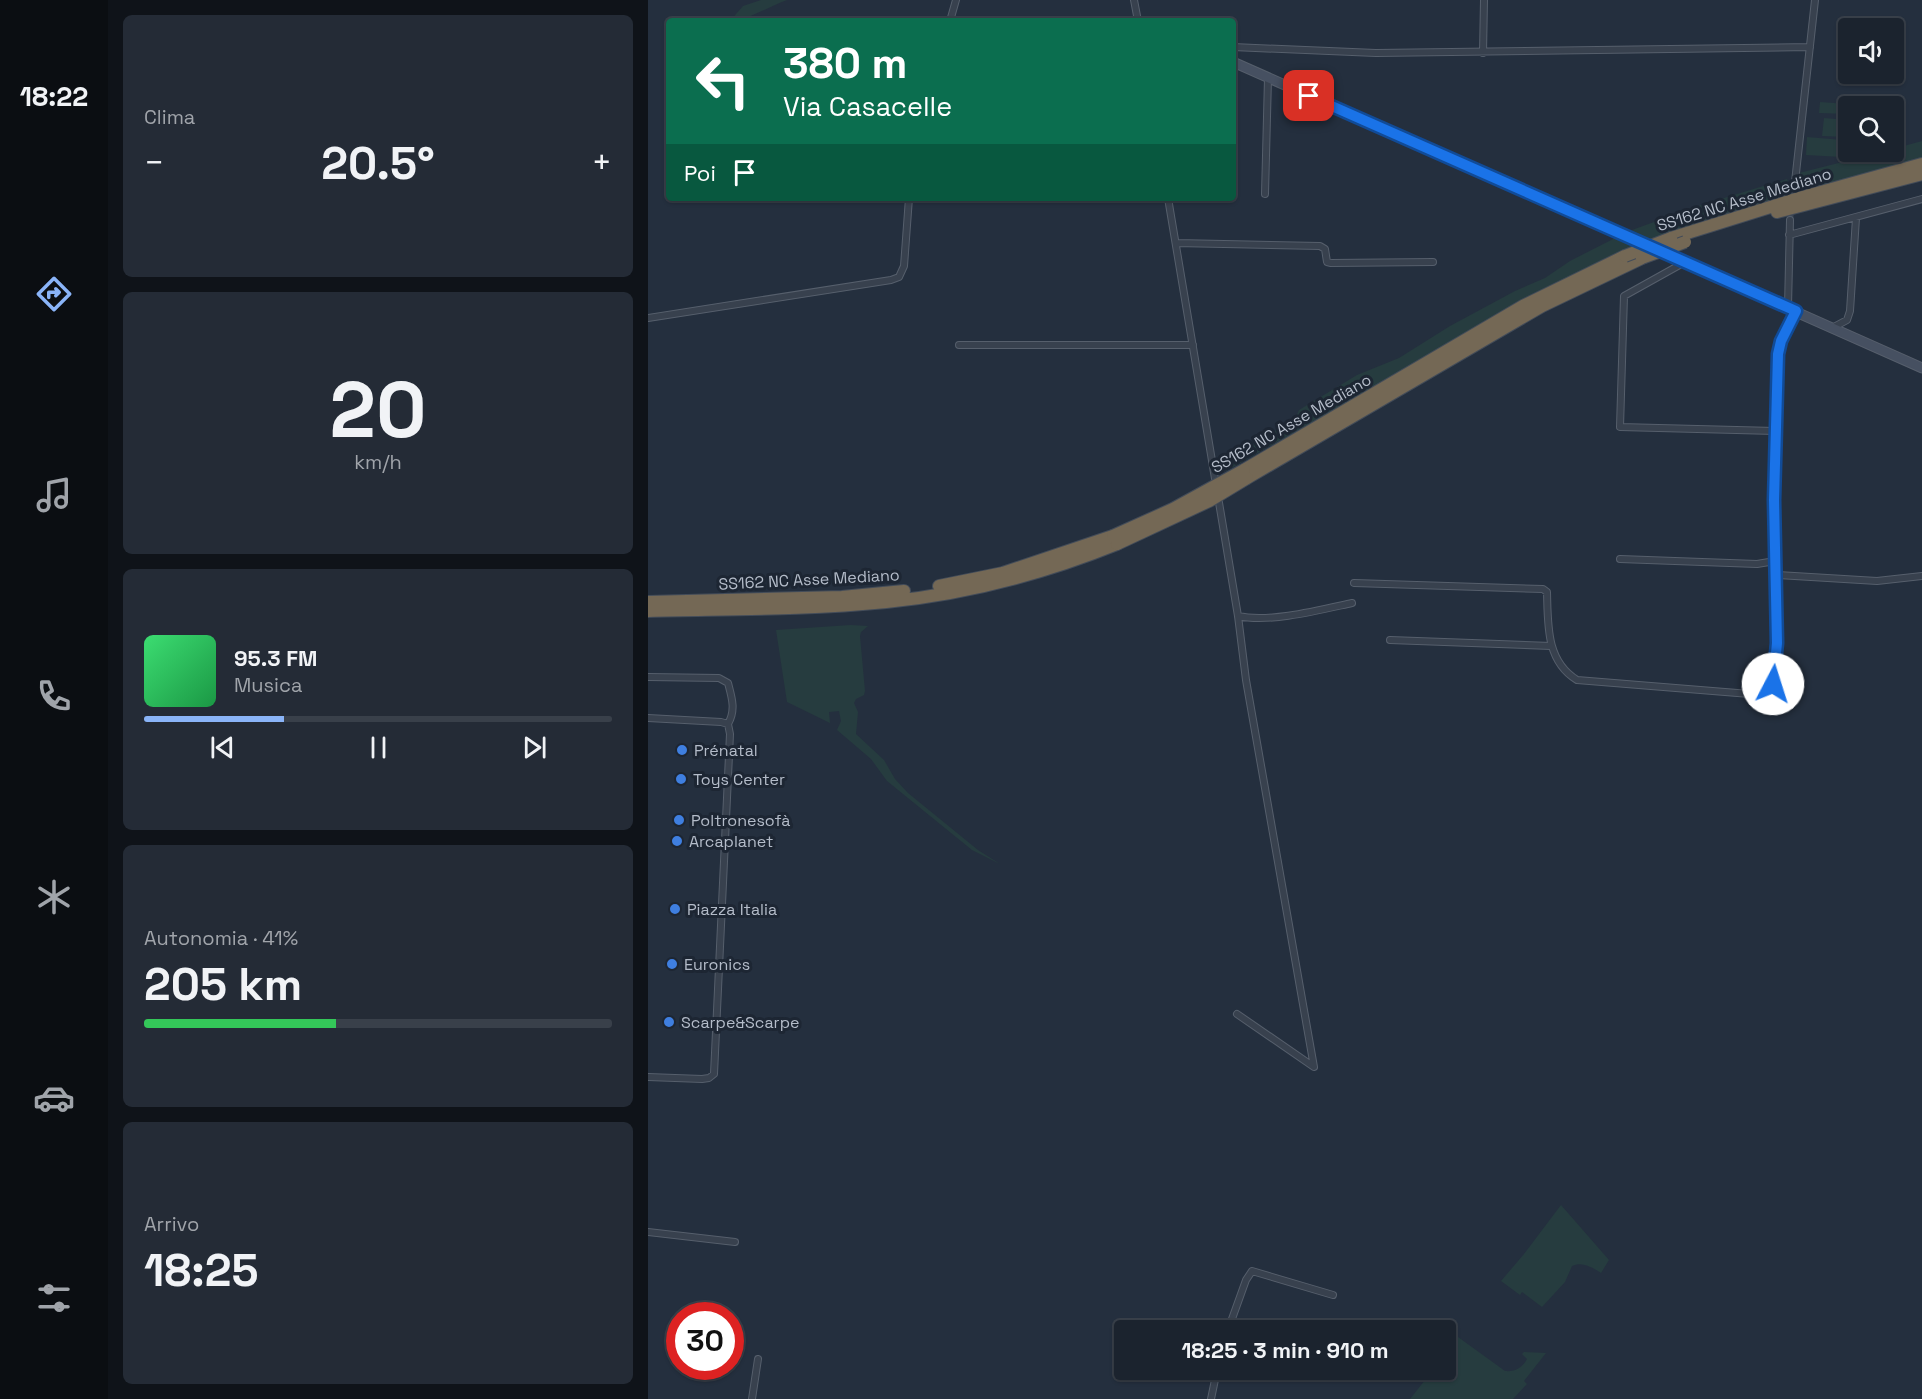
<!DOCTYPE html>
<html lang="it">
<head>
<meta charset="utf-8">
<style>
  body { margin:0; font-family:"Space Grotesk",sans-serif; background:#242b36; color:#f1f3f6; height:100vh; display:flex; flex-direction:column; font-size:22px; white-space:nowrap }
  * { box-sizing:border-box; margin:0 }
  p { font-size:20px; color:#a0a4aa }
  .icon { flex:none; width:33px; height:33px; fill:none; stroke:currentColor; stroke-width:2; stroke-linecap:round; stroke-linejoin:round }
  .map { position:relative; flex:1; overflow:hidden }
  .panel { display:flex; flex-direction:column; gap:15px; padding:15px; background:#0f1319; width:540px }
  .panel>* { flex:none }
  .top-card { position:absolute; left:18px; top:18px; width:570px; height:183px; border-radius:6px; box-shadow:0 2px 4px #0004,0 0 0 2px #39404a; background:#0b6e4f; color:#fff; overflow:hidden }
  .fabs { position:absolute; left:1190px; top:18px; display:grid; gap:12px }
  .fabs a { display:grid; place-items:center; width:66px; height:66px; border-radius:6px; background:#1b232e; box-shadow:0 2px 4px #0004,0 0 0 2px #39404a; font-size:30px }
  .speed { position:absolute; left:18px; top:1302px; display:flex; gap:12px; font-size:30px; font-weight:700; text-align:center }
  .speed>* { display:grid; place-content:center; width:78px; height:78px; border-radius:50%; background:#1b232e; box-shadow:0 2px 4px #0004,0 0 0 2px #39404a; line-height:1 }
  .speed .limit { border:9px solid #d22; background:#fff; color:#111 }
  .pin { position:absolute; display:grid; place-items:center; width:51px; height:51px; color:#fff; margin:-26px; border-radius:12px; box-shadow:0 3px 9px #0006 }
  .me { position:absolute; width:66px; margin:-33px; rotate:5deg; stroke-linejoin:round; filter:drop-shadow(0 0 4px #0008) }
  .turn { display:flex; align-items:center; gap:21px; height:126px; padding:0 18px; font-size:27px }
  .turn .icon { width:78px; height:78px; stroke-width:2.5 }
  .turn b { display:block; font-size:42px; line-height:51px }
  .then { display:flex; align-items:center; height:57px; padding:0 18px; background:#0003; gap:12px; font-size:22px }
  .big { font-size:45px; font-weight:800; line-height:1.1 }
  .panel .widget { flex:1; display:flex; flex-direction:column; justify-content:center; gap:9px; min-width:0; padding:0 21px; border-radius:9px; background:#242b36 }
  .panel .dial { align-items:center; gap:0 }
  .dial b { font-size:78px; line-height:1 }
  .song { display:flex; align-items:center; gap:18px }
  .cover { width:72px; height:72px; border-radius:9px; background:linear-gradient(135deg,hsl(140 70% 55%),hsl(140 70% 35%)) }
  .played { height:6px; border-radius:3px; background:linear-gradient(90deg,#8ab4f8 30%,#39404a 30%) }
  .keys { display:flex; justify-content:space-around; direction:ltr }
  .heat { display:flex; justify-content:space-between; align-items:center; font-size:33px; direction:ltr }
  .charge { height:9px; border-radius:4px; background:linear-gradient(90deg,#34c759 41%,#39404a 0) }
  .trip { position:absolute; left:466px; top:1320px; width:342px; height:60px; border-radius:6px; background:#1b232e; box-shadow:0 2px 4px #0004,0 0 0 2px #39404a; font-weight:800; line-height:60px; text-align:center }
  main { display:flex; flex:1; min-height:0 }
  .tabs { display:flex; flex-direction:column; width:108px; justify-content:space-around; align-items:center; background:#0b0e12; color:#a0a4aa }
  .tabs .icon { width:42px; height:42px }
  .tabs .selected { color:#8ab4f8 }
  .tabs b { font-size:27px; color:#f1f3f6 }
  .map>svg:first-child { display:block }
</style>
</head>
<body>
<main>
<nav class="tabs">
<b>18:22</b>
<svg class="icon selected" aria-label="directions" viewBox="0 0 24 24"><path d="M12 3l9 9-9 9-9-9zM9 14v-3h6M13 9l2 2-2 2"/></svg>
<svg class="icon" aria-label="music" viewBox="0 0 24 24"><path d="M9 18V5l10-2v13"/><circle cx="6" cy="18" r="3"/><circle cx="16" cy="16" r="3"/></svg>
<svg class="icon" aria-label="phone" viewBox="0 0 24 24"><path d="M5 4h4l2 5-3 2q2 4 5 5l2-3 5 2v4C11 20 4 13 5 4z"/></svg>
<svg class="icon" aria-label="climate" viewBox="0 0 24 24"><path d="M12 3v18M4 7l16 10M4 17L20 7"/></svg>
<svg class="icon" aria-label="car" viewBox="0 0 24 24"><path d="M5 17H2v-5l4-1 3-4h7l3 4 3 1v5h-3M9 17h6M6 11h13"/><circle cx="7" cy="17" r="2"/><circle cx="17" cy="17" r="2"/></svg>
<svg class="icon" aria-label="filters" viewBox="0 0 24 24"><path d="M4 7h16M4 17h16"/><circle cx="9" cy="7" r="2"/><circle cx="15" cy="17" r="2"/></svg>
</nav>
<section class="panel">
<div class="widget"><p>Clima</p>
<div class="heat"><a>−</a><b class="big">20.5°</b><a>+</a></div>
</div>
<div class="widget dial"><b>20</b><p>km/h</p></div>
<div class="widget">
<div class="song"><i class="cover"></i><div><b>95.3 FM</b><p>Musica</p></div></div>
<div class="played"></div>
<div class="keys"><svg class="icon" aria-label="previous" viewBox="0 0 24 24"><path d="M18 5L8 12l10 7zM5 5v14"/></svg><svg class="icon" aria-label="pause" viewBox="0 0 24 24"><path d="M8 5v14M16 5v14"/></svg><svg class="icon" aria-label="next" viewBox="0 0 24 24"><path d="M6 5l10 7-10 7zM19 5v14"/></svg></div>
</div>
<div class="widget"><p>Autonomia · 41%</p><b class="big">205 km</b><div class="charge"></div></div>
<div class="widget"><p>Arrivo</p><b class="big">18:25</b></div>
</section>
<div class="map">
<svg width="1274" height="1399" viewBox="0 0 1274 1399">
  <rect width="100%" height="100%" fill="#242f3e"/>
  <path fill="#263c3f" d="M113,0H139C122,6 98,21 82,21L95,6Z
    M1172,102L1214,105V106H1200V114L1171,113Z
    M1176,118L1200,120V137L1174,136Z
    M1159,137L1195,140L1194,157L1158,155Z
    M1274,141V160L1095,209L999,241L987,236L984,230L1053,205L1139,179L1142,186L1150,184L1151,173L1234,152H1245V149Z
    M971,236L986,245L888,294L578,471V462L584,456L647,419L651,410L709,375L751,358L802,326L867,291L897,278L922,261Z
    M203,625L220,626L213,632L212,636L217,691L216,695L208,699L206,703L210,712L208,734L236,760L247,779L260,793L330,850L352,864L324,850L239,781L223,759L189,730L193,721L191,711L181,712L182,723L139,702L128,630Z
    M913,1205L961,1260L953,1273C944,1267 934,1261 924,1266L917,1282L894,1307L874,1292L872,1295L853,1281L876,1254Z
    M810,1337L857,1371C867,1372 874,1368 879,1359L874,1354L876,1352L898,1353L876,1381L879,1384L865,1399H762L785,1370H798V1353Z"/>
  <g fill="none" stroke-linecap="round" stroke-linejoin="round">
    <path stroke="#3a4453" stroke-width="6" stroke-dasharray="6 3" stroke-linecap="butt" d="M1142,220L1147,182"/>
    <g stroke="#565f6c" stroke-width="8">
      <path id="street" d="M486,0L490,21
        M302,21L308,0
        M585,47L728,53L1162,47
        M835,53L836,0
        M1147,182L1167,0
        M617,194L620,78
        M520,198L590,616L598,680L666,1067L589,1014
        M1141,235L1274,199
        M528,243L672,246L677,249L679,262L683,263L785,262
        M1037,262L976,296L972,427L1127,431
        M1140,307L1142,220
        M0,318L243,280L251,277L256,266L261,198
        M1184,328L1199,320L1202,311L1208,218
        M311,345H545
        M972,559L1109,564L1127,561
        M1129,575L1126,500L1130,354L1133,341L1148,311
        M706,583L895,589L899,592C900,625 898,661 929,680L1114,695L1122,693C1136,658 1128,612 1129,575L1229,581L1274,576
        M590,616C622,623 672,610 704,603
        M742,640L903,646
        M0,677L71,678L80,683C84,698 88,710 80,724
        M0,718L73,722L80,724L82,734L66,1074L61,1078L54,1079L0,1077
        M0,1232L87,1242
        M580,1330L598,1280L604,1271L685,1295
        M104,1399L110,1359
        M563,1399L569,1370"/>
    </g>
    <g stroke="#565f6c" stroke-width="11">
      <path id="secondary" d="M585,62L1274,368"/>
    </g>
    <g stroke="#434c59" stroke-width="14">
      <path id="highway" d="M1129,212L1274,174
        M1023,238L1151,198L1274,164
        M596,470L875,306L977,256
        M599,478L894,306L994,258
        M291,586L355,573L465,536
        M0,602L194,597L256,591
        M0,611C79,609 159,610 238,602C317,594 395,574 469,544"/>
    </g>
    <use href="#street" stroke="#38414e" stroke-width="6"/>
    <use href="#secondary" stroke="#465061" stroke-width="9"/>
    <use href="#highway" stroke="#746855" stroke-width="12"/>
    <g stroke="#434c59" stroke-width="14" stroke-linecap="butt">
      <path id="highway-bridge" d="M977,256L1023,238
        M994,258L1037,242
        M465,536L525,509L596,470
        M469,544L561,501L599,478"/>
    </g>
    <use href="#highway-bridge" stroke="#746855" stroke-width="12"/>
  </g>
  <g fill="none" stroke-linecap="round" stroke-linejoin="round">
    <g stroke="#114b97" stroke-width="15">
      <path id="route" d="M661,96L1148,311L1133,341L1130,354L1126,500L1129,643L1125,684"/>
    </g>
    <use href="#route" stroke="#1a73e8" stroke-width="10"/>
  </g>
  <g fill="#3f7fe0" stroke="#1d2633" stroke-width="2">
    <circle cx="34" cy="750" r="6"/>
    <circle cx="33" cy="779" r="6"/>
    <circle cx="31" cy="820" r="6"/>
    <circle cx="29" cy="841" r="6"/>
    <circle cx="27" cy="909" r="6"/>
    <circle cx="24" cy="964" r="6"/>
    <circle cx="21" cy="1022" r="6"/>
  </g>
  <g text-anchor="middle" stroke-width="6" stroke-linejoin="round" paint-order="stroke">
    <g font-size="16" fill="#b4bcc9" stroke="#1d2633">
      <text transform="translate(1096 199) rotate(-17)" y="6">SS162 NC Asse Mediano</text>
      <text transform="translate(643 423) rotate(-30)" y="6">SS162 NC Asse Mediano</text>
      <text transform="translate(161 579) rotate(-3)" y="6">SS162 NC Asse Mediano</text>
    </g>
    <g font-size="16" fill="#b4bcc9" stroke="#1d2633" text-anchor="start">
      <text x="46" y="756">Prénatal</text>
      <text x="45" y="785">Toys Center</text>
      <text x="43" y="826">Poltronesofà</text>
      <text x="41" y="847">Arcaplanet</text>
      <text x="39" y="915">Piazza Italia</text>
      <text x="36" y="970">Euronics</text>
      <text x="33" y="1028">Scarpe&amp;Scarpe</text>
    </g>
  </g>
</svg>
<div class="fabs">
<a><svg class="icon" aria-label="sound" viewBox="0 0 24 24"><path d="M4 9h4l5-4v14l-5-4H4zM17 9q2 3 0 6"/></svg></a>
<a><svg class="icon" aria-label="search" viewBox="0 0 24 24"><circle cx="10" cy="10" r="6"/><path d="M15 15l6 6"/></svg></a>
</div>
<div class="speed"><div class="limit">30</div></div>
<div class="pin" style="left:661px;top:96px;background:#d93025"><svg class="icon" aria-label="arrive" viewBox="0 0 24 24"><path d="M6 21V4h12l-3 4 3 4H6"/></svg></div>
<svg class="me" style="left:1125px;top:684px" viewBox="-20 -20 40 40"><circle r="19" fill="#fff"/><path d="M0-13L10 11 0 6-10 11z" fill="#1a73e8"/></svg>
<div class="trip">18:25 · 3 min · 910 m</div>
<div class="top-card">
<div class="turn"><svg class="icon" aria-label="left" viewBox="0 0 24 24"><path d="M17 20v-9H6M10 6l-5 5 5 5"/></svg><div><b>380 m</b>Via Casacelle</div></div>
<div class="then">Poi<svg class="icon" aria-label="arrive" viewBox="0 0 24 24"><path d="M6 21V4h12l-3 4 3 4H6"/></svg></div>
</div>
</div>
</main>
</body>
</html>
